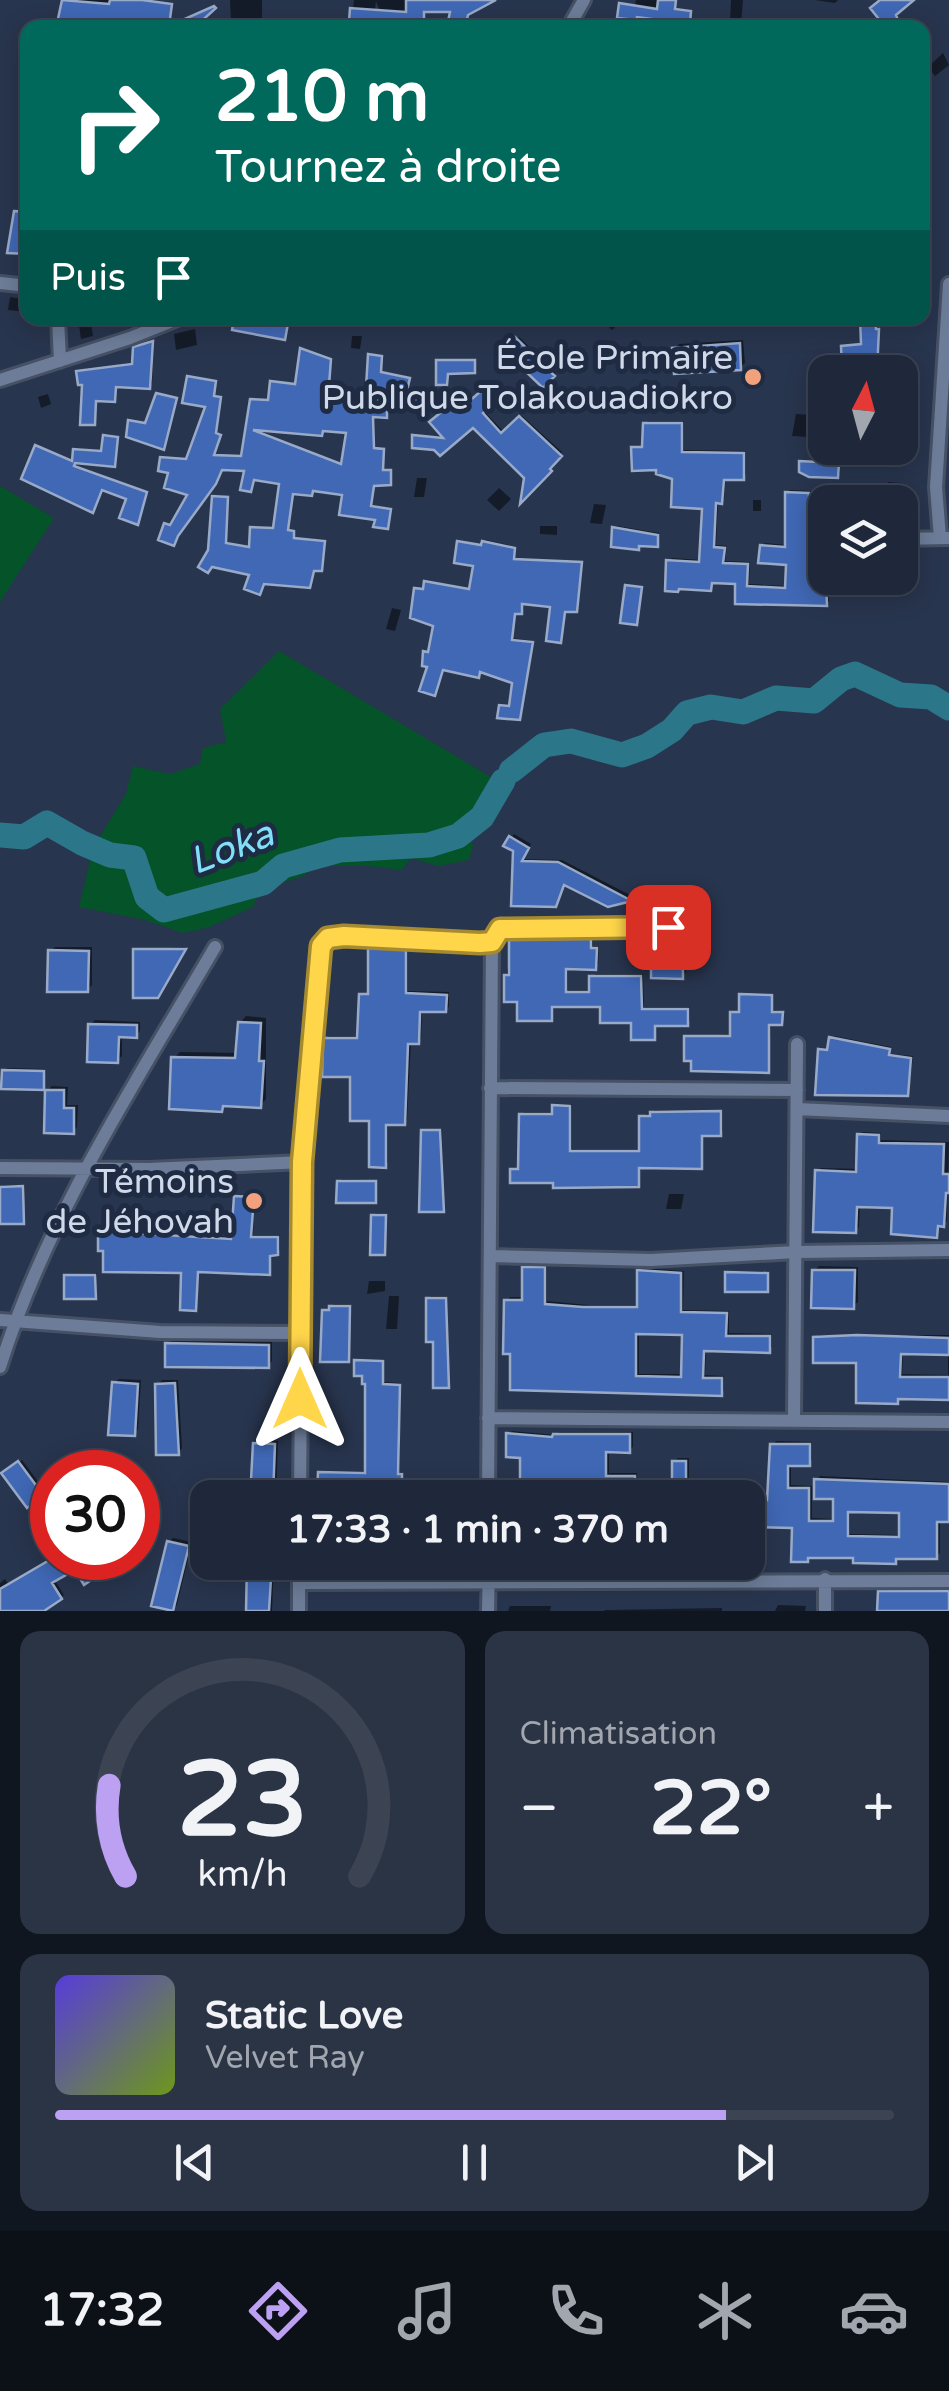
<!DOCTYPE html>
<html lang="fr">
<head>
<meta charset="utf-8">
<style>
  body { margin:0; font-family:"Varela Round",sans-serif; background:#2b3445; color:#f1f3f6; height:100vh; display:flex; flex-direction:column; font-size:38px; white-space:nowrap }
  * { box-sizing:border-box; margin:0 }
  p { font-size:32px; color:#a1a6af }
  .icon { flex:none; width:55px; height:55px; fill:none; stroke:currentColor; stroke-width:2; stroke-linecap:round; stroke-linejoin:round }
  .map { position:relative; height:1611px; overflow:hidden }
  .drawer { display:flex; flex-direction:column; gap:20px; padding:20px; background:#101620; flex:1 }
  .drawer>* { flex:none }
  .hud { position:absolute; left:20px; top:20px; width:910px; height:305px; border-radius:20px; box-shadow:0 5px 25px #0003,0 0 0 2px #3c4454; background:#00695c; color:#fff; overflow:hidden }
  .needle { width:65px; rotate:6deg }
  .tools { position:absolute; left:808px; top:355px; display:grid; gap:20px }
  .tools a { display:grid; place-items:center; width:110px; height:110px; border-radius:20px; background:#1e283a; box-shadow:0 5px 25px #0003,0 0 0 2px #3c4454; font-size:50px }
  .speed { position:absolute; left:30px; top:1450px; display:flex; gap:20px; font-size:50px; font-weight:700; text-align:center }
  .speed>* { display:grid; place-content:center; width:130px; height:130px; border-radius:50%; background:#1e283a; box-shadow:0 5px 25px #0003,0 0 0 2px #3c4454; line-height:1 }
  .speed .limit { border:15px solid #d22; background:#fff; color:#111 }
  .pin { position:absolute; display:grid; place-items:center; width:85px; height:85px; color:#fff; margin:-42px; border-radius:20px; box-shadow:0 5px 15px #0006 }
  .me { position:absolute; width:110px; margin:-55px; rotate:0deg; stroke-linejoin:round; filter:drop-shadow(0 0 8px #0008) }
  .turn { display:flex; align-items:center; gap:35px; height:210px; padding:0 30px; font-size:45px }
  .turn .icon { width:130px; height:130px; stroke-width:2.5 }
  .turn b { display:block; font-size:70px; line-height:85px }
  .then { display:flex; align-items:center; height:95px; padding:0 30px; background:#0003; gap:20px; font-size:38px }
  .big { font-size:75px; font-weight:700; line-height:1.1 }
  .drawer .card { flex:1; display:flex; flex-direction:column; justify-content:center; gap:15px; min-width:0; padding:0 35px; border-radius:20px; background:#2b3445 }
  .drawer .dial { align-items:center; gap:0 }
  .dial svg { height:260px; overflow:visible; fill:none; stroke:#3c4454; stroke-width:7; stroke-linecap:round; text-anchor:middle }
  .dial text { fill:#f1f3f6; stroke:none }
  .song { display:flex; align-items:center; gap:30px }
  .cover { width:120px; height:120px; border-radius:15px; background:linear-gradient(135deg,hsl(250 70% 55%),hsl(80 70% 35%)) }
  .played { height:10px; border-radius:5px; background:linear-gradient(90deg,#bca0f2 80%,#3c4454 80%) }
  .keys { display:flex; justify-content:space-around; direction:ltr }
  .heat { display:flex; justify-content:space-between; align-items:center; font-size:55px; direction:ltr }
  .drawer .tiles { flex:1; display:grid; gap:20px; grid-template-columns:1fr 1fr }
  .card:last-child { grid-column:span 2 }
  .trip { position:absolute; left:190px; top:1480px; width:575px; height:100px; border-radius:20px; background:#1e283a; box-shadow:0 5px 25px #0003,0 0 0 2px #3c4454; font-weight:700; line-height:100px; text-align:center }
  .tab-bar { display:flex; height:160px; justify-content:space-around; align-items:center; background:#0c1017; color:#a1a6af }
  .tab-bar .icon { width:70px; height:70px }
  .tab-bar .selected { color:#bca0f2 }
  .tab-bar b { font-size:45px; color:#f1f3f6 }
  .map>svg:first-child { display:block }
</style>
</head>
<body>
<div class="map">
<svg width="949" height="1611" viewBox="0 0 949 1611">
  <rect width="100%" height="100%" fill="#28354e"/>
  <path fill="#045329" d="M0,486L54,518L0,602Z
    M279,651L496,780L467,829L473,846L469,860L438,866L411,858L402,870L368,866H309L306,875L260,890L253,907L207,928L183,933L145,920L79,907L93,848L126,794L133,766L170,774L200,764L203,748L226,742L220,709Z"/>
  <path fill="#0007" fill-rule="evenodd" d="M62,0H133L58,28Z
    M230,0H262V27L272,28H249V20L231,21Z
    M354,0H490L468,12L465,28H449L453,9H424L423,23L383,20L376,1L374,18L352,19Z
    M636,0H676L675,8L691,10L688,28H675L676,18L621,4L635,5Z
    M731,0H743L741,24H756V28H724L725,23L730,22Z
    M815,0H838L835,3Z
    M533,18L551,20L550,28H530Z
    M293,20H318V28H291Z
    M943,53L949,65L935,76L928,67Z
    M28,163V186L19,185L21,170L26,168Z
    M18,210L26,211L28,217V253Z
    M10,297L28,300V312L8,310Z
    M78,318H106V321L91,324L93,336L81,339Z
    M317,318H346L343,321Z
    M600,318H625L612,330Z
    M863,318H879L878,371L882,372H866L844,347L863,343Z
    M195,329L197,345L176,350L174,334Z
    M352,336H362L360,349L351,348Z
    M519,337L556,373L543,384L506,349Z
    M743,340L745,363L740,367L675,349L679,344Z
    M154,341L152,384L117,385L114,399H97L94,423L85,382L79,372L134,362L138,346Z
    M304,348L332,358L328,398L368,404L372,354L382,355L381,371L410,377L406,394L426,395L424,405L388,404L386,415H374V447L384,448L383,470H391V481L374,483L371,505L392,508L388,527L344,493L313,488L312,494L293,491L288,530H295L294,537L326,540L323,567L314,568L310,586L252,573L210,550L216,495L229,497L226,542L252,547L254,527L274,528L282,482L247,469L222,467L179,531L166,524L173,525L191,494L162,458L188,459L209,405L191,376L216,380L214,396H221L216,432L221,433L214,454L243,456L252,400L270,399L274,381L298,383ZM323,428L349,431L343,464L255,429L321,434Z
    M493,383L502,392L483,410L505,433L522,416L562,452L550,465L552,468L524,497L526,477L473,425L440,452L415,436H445L433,422L454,404L460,412Z
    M48,394L51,404L41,408L38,397Z
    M796,414L813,415L809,437L792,436Z
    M648,421H684V450L746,451V475L726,477L724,498L718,501L716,545L727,546L725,561L750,562L749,584L788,586V562L762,546L765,543L787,545L788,493L790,490L811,491V518H816V549L825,548L829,601L826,604L738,601V582L713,581L710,588L669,561L672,558L702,560L705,506L675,477L634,448L645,445Z
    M107,434L118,436L114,464L75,460V465L147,491L138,520L129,498L37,447L74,461L77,448L104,451Z
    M863,448H883V452L864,454Z
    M804,460L840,461V473L837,476L802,462Z
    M417,478H427L424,497H414Z
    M888,482L901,483L900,502H884Z
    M499,488L511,499L499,511L487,500Z
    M753,500H761V511H753Z
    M594,504L606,505L602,524L590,523Z
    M540,526H557V535L540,534Z
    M617,526L659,533V542L638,548L615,528Z
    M486,540L516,547L515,558L582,561L577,608L565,609L561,640L552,605L523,601V610L516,611L512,638L533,641L521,716L501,706L512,705L515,681L481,670L479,676L430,665L426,652L431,651L436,624L416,589H426L428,581L471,588L476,564L460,542L484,544Z
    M867,581V593L855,594V582Z
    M392,608L401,610L395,631L386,629Z
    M514,834L531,844L523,859L562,860L634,897L608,904L565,883L555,904H513L515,850L511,838Z
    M593,936V946H599L598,964L595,967H568V990H592L595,974H643L644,1007H690V1020L687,1024L657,1023L654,1038L634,1021L603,1005L554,1004L551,1019L520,1000L506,976L514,937Z
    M658,943H686V972L682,976L654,947Z
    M374,945L408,946V991L449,992V1007L445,1010H422L421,1039L411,1042L407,1120L404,1123H388V1162L385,1165L372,1118L353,1075L326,1039L329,1036H359L361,995L370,992L371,949Z
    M55,947H92V985L87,990L50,951Z
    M186,947L160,993L135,950Z
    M744,993H773V1010L784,1011L781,1022H771L768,1070L686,1037L733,1034V1013L741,1010Z
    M246,1016L266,1018V1099L260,1106L227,1104L221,1110L174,1058L180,1052L238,1053L240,1023Z
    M95,1020L140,1022V1031L136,1035H122V1056L117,1060L90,1025Z
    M834,1036L891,1047L890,1054L913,1056L909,1091L907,1094L820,1051L829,1049Z
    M7,1068L45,1069V1085L43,1088L4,1071Z
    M52,1086L68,1087L67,1105H78L77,1127L73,1131L47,1091Z
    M558,1104H572V1149H641V1117L655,1110H723V1131L703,1134L700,1166H641L638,1184L556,1181L512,1170L520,1167L521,1115L524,1112H555Z
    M426,1129H442L443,1210L423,1131Z
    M863,1132L881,1133V1140L949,1142L947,1221L940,1224L936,1236L894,1205L860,1204L859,1227L855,1230L817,1172L821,1168L859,1169L860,1135Z
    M342,1179L377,1180V1198L375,1201L339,1182Z
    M4,1185H25L23,1221L1,1188Z
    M669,1194H684L681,1209H666Z
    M240,1195H255L253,1235H280V1250L271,1253L269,1273L200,1269L195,1308L184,1270L101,1232L104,1229L234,1237Z
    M376,1213H387L384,1252L373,1216Z
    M528,1265H547V1301L588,1305H639V1271L643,1268L684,1271L683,1310L729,1311V1333L772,1334V1347L769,1350L706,1349L705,1375L724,1376V1390L721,1394L513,1388L507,1301L510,1297H525V1268ZM639,1332H685L683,1374H639Z
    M819,1266L858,1267V1302L853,1306L814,1271Z
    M730,1271H769V1287L767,1290L727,1274Z
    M97,1273L94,1296L67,1276L69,1274Z
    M369,1281H385V1291L367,1294Z
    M389,1296H399L397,1329H386Z
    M431,1296H447L448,1385L436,1340L428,1299Z
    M334,1304H351L348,1360L325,1311Z
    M949,1317V1399H900L897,1402L859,1360L816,1339L819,1335H949ZM903,1352H948V1375L902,1374Z
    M172,1340L272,1341V1361L268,1366L167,1344Z
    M360,1359H384V1382L401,1383L399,1472H403V1479L414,1480L413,1498H367V1491L320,1473L323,1471H368L367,1381L357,1361Z
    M119,1379L141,1380L138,1429L134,1434L114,1383Z
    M162,1380H178L182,1448L178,1453L157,1385Z
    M512,1431L556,1435L559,1432H633V1447L629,1450H609V1473H637V1479L674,1480V1462L678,1458H689V1480H724V1497L770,1498L773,1445L776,1441L812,1442V1460L808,1464H791V1485L812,1486V1518L836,1519V1497L817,1480L820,1476L949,1482V1519H940V1553L936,1556L899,1558L895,1561L856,1556L812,1555L807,1560L794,1525H756V1556L748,1559V1498H506V1482L510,1478H522L523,1455L509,1434ZM850,1510L901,1511V1535L850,1534Z
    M260,1439L278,1441L276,1498H253L255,1444Z
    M22,1460L45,1491L28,1505L5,1473Z
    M88,1462L96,1472H75L79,1468Z
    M173,1538L192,1542L177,1605L172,1609L169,1542Z
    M56,1558H95L97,1560L121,1558L85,1581L75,1567L54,1579L64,1595L42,1611H0V1583L5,1579L9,1585Z
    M250,1562H274L272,1611H247Z
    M949,1587V1611H880V1592L883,1589Z
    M778,1605L806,1606L805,1611H775Z
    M510,1606H551L550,1611H508Z
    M722,1608V1611H604L605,1610Z"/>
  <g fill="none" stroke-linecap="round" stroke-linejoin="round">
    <path stroke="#2c7689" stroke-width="25" d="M511,771L544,745L571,741L622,755L647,746L672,730L687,713L711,707L743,712L776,698L814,701L841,679L855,674L900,695L931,697L949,708
      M0,835L24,837L47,823L82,843L110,855L134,858L147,897L164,910L263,883L283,866L340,850L429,845L458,836L482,817L503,781"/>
  </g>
  <path fill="#4068b5" stroke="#99aac8" stroke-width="2.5" fill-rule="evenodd" d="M62,0L109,4L110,0H142L172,4L169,26L214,6L216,8L194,28H56Z
    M406,0H496L468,15L465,28L447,26L450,12H424V28L349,21L350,8L406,12Z
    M658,0H676L675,9L691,11L690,24L637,17L636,20L617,18L619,3L657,9Z
    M880,0H914L896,15L901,28H886L870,8Z
    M14,211L26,212L23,236L28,237V254L7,253Z
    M234,318H289L285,340L232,330Z
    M860,318H875L876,329H879L877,372L842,371L841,346L861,344Z
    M515,337L555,376L543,388L502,349Z
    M153,341L150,389L116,387L115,402L96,401L95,425H80L82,385H78L76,371L132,364L133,347Z
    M740,343L741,370L674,374L672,348Z
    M300,348L331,359L328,399L365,404L368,354L382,356L381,372L410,378L406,395H426L425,407L387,406V418L373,417L374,448L384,449L383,470H391V485L374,486L371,506L391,509L388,529L373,527L375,520L339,515L342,495L313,491L312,496L293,494L288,530L294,531V538L325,541L322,571H314L310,588L264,584L260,595L244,589L249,575L212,567L208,573L198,567L208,550L212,496L228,497L226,543L249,547L250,527L273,528L279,484L254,480L251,492L240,490L244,471L222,470L216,484L178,536L174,546L158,540L164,523L170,525L187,495L164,488L168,473L158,471L160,457L186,459L205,407L182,403L187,376L216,381L214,396L221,397L216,433L221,435L214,455L241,456L250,399L268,400L270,381L295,384ZM253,430L322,436L323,431L346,433L341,464Z
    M436,360H475V373L448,374L447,385H436Z
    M490,383L502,396L483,413L501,433L519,416L562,456L550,469L552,471L520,504L524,478L473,428L440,456L434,450L412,448V435L443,438L429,422L450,405L457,412Z
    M156,393L177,398L164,450L126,437L128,420L145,423Z
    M643,423H682V452L744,453V480H724L722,504L716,503L714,547L725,548L723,563L748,564L747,586L785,588L786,565L758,563L760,545L785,547V492L809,493V519L814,520V550L825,549L827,606L735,604V584L712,583L711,591L679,589L678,592L665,591L666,560L699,562L702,509L671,507L672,479L656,474V470L632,471L631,447H642Z
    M103,435L118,437L115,467L75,463L74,466L147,492L138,525L119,518L126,499L102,490L93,513L21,479L35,445L72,461L73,449L101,451Z
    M799,461L839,463L838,478L809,477L799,472Z
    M612,527L658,535V547L639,546V550L611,547Z
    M457,541L481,545L482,541L515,548L514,559L582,562L577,612H565L561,643L546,641L550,607L522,604V614H515L512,640L533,642L520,720L497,718L499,705L509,706L512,683L480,672L479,678L443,670L435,696L419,691L427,667L422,666L423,651L428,652L433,626L410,618L414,588L423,589L424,581L469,589L473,566L454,563Z
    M625,585L642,587L637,625L620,623Z
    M509,836L529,848L522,861L558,862L632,901L608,907L564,885L556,907L511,906L513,851L503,846Z
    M591,938V948H597L596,970L566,969V992H589V976H641L642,1009H688V1026H655V1040H631V1023H600V1007H552V1021H517V1002H504V975H509V939Z
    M651,946H683V979L651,978Z
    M368,947L406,949V993L447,995L446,1012H420L419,1044H408L405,1125H386V1168L369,1167V1121H350V1077H322L323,1038H357L359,994H368Z
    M133,949H186L158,998H133Z
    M48,950L89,951L88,992H47Z
    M739,994L772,995V1012H783L782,1025H769V1073L691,1071V1061H684V1036H730V1012H739Z
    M238,1022L261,1023L259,1061H264L261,1108L223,1106L222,1112L169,1109L171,1057L235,1058Z
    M88,1024L137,1025V1038L119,1037L118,1063L87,1062Z
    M829,1037L890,1049L889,1055L911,1058L908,1096L815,1095L818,1049L827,1050Z
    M2,1070L44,1071V1090L1,1089Z
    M45,1090H64V1108H74V1134L44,1133Z
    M552,1105L570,1106V1151H639V1116H650V1112L721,1111V1136H702V1169L639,1168V1187L553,1188V1183H510V1169H518L519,1114H552Z
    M421,1130H440L444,1212H419Z
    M857,1134L879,1135V1143L944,1144L943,1174H949V1193H946L944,1227L938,1226L937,1238L891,1234L892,1208L857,1207L856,1233L813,1232L815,1170L856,1172Z
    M337,1181H376V1203H336Z
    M23,1186L24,1224H0V1187Z
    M234,1196L254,1197L251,1237H278V1255L270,1256V1275L198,1272L196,1311L180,1310L181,1273L103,1272V1251H98V1231L231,1239Z
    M371,1215H386L385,1255H370Z
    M522,1267H545V1304L583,1307H637V1270L681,1273V1312L727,1313L726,1336H770V1353L704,1351L703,1378H722V1396L510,1390V1354H503L504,1300H522ZM636,1334L682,1335L681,1377L636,1376Z
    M812,1270H855L854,1309L811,1308Z
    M725,1272L768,1273V1292H725Z
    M64,1275H95L96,1299H64Z
    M426,1298H446L449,1388H433V1342H426Z
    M329,1306H350L349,1362H320L322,1310H329Z
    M857,1335L949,1338V1355L901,1354L900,1377H949V1400L898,1399V1404L856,1403V1363H813V1337Z
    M165,1343L269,1345V1368L165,1367Z
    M354,1360L383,1361V1384L400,1385L398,1474H402V1498L317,1494L318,1472L365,1473V1384H362V1376H354Z
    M112,1382L138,1384L135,1436L108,1435Z
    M175,1383L179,1455H156L155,1384Z
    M506,1433L552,1437L553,1434H630V1453L606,1452V1476H635V1482H672V1461H686V1482L722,1483V1497L504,1496V1481H520V1458L506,1457Z
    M253,1443L275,1444L273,1498H250Z
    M770,1444H810V1466H788V1488H809V1521H833V1499H814V1479L949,1484V1522H937V1559H896V1564L853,1563V1558H808V1562H791L792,1528L748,1527V1500H767ZM848,1512L899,1513V1537L848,1536Z
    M18,1461L44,1496L27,1508L1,1473Z
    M167,1541L189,1546L173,1611L151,1606Z
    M53,1558H102L109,1568L84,1585L75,1570L52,1583L62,1599L44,1611H0V1589Z
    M247,1562H272L269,1611H246Z
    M878,1591H949V1611H877Z"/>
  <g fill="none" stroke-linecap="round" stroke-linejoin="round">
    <g stroke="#465166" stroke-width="18">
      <path id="minor" d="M568,28L584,0
        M0,283L28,286
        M58,318L60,361
        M0,380L130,338L180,318
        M940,538L936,487L949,284
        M900,539L947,538
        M490,1088L797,1090
        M797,1109L949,1116
        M0,1168L149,1169L303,1162
        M491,1256L651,1260L796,1252L949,1250
        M0,1320L160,1332L301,1333
        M0,1367C47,1217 136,1082 215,947
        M488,1418L949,1422
        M794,1420L797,1044
        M300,1498L303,1162L321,945L327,938L344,936L492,942
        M488,1498L492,942L500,929L668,927
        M299,1583L949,1581
        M299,1611V1562
        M488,1611L489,1562
        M825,1611V1579"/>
    </g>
    <use href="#minor" stroke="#6d7d99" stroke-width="12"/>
  </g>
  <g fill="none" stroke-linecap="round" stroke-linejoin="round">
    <g stroke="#a68a30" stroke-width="25">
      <path id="route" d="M300,1399L302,1162L321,946L328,938L344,936L480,943L492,942L500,929L668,927"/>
    </g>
    <use href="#route" stroke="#ffd54a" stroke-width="18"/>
  </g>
  <g fill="#f1a17c" stroke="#1e2b43" stroke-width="4">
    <circle cx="753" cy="377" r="10"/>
    <circle cx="254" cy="1201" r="10"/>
  </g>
  <g text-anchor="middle" stroke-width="10" stroke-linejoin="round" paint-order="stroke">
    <g font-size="35" fill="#d0d9e9" stroke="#1e2b43" text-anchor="end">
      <text x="733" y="369">École Primaire<tspan x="733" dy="40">Publique Tolakouadiokro</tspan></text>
      <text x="234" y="1193">Témoins<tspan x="234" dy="40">de Jéhovah</tspan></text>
    </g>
    <g font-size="38" font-style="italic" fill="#82dff9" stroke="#1e2b43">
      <text transform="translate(231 847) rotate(-21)" y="13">Loka</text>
    </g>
  </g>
</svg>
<div class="tools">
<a><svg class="needle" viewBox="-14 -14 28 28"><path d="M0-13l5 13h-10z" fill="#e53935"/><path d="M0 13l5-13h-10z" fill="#a1a6af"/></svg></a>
<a><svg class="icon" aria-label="layers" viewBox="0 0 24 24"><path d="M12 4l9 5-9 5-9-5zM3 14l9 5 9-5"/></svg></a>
</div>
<div class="speed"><div class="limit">30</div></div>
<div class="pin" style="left:668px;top:927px;background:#d93025"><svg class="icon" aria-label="arrive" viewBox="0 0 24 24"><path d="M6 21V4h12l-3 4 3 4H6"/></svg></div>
<svg class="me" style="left:300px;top:1399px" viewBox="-20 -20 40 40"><path d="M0-17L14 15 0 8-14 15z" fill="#ffd54a" stroke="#fff" stroke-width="4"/></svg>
<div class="trip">17:33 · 1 min · 370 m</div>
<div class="hud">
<div class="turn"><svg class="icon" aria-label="right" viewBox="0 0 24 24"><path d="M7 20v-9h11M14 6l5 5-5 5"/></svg><div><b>210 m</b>Tournez à droite</div></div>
<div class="then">Puis<svg class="icon" aria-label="arrive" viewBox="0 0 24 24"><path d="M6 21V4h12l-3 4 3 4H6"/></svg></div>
</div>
</div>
<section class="drawer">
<div class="tiles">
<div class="card dial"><svg viewBox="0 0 100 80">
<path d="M14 69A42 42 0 1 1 86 69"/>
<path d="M14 69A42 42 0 0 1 9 41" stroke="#bca0f2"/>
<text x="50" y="56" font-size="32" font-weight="700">23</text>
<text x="50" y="72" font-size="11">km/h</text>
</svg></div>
<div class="card"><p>Climatisation</p>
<div class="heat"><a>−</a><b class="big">22°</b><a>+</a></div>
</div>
<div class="card">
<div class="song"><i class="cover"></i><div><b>Static Love</b><p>Velvet Ray</p></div></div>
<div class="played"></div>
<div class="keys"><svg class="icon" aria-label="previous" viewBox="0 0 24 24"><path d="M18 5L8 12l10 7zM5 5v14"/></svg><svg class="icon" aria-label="pause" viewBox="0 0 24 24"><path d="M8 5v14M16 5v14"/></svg><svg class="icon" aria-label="next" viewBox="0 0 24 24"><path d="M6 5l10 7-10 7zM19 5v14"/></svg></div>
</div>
</div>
</section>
<nav class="tab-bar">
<b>17:32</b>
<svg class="icon selected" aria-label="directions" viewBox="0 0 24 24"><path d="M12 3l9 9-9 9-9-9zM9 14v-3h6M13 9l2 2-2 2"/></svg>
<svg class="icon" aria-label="music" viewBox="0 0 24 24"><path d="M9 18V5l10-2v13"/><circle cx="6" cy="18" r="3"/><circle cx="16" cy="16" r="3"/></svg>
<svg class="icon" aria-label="phone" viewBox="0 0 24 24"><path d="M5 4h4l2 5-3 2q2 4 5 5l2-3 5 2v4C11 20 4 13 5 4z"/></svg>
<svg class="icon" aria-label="climate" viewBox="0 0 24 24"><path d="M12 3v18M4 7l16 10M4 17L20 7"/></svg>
<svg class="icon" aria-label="car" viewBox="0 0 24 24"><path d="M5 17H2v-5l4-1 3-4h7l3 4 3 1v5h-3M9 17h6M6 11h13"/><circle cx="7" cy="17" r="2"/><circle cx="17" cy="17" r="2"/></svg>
</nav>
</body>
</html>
